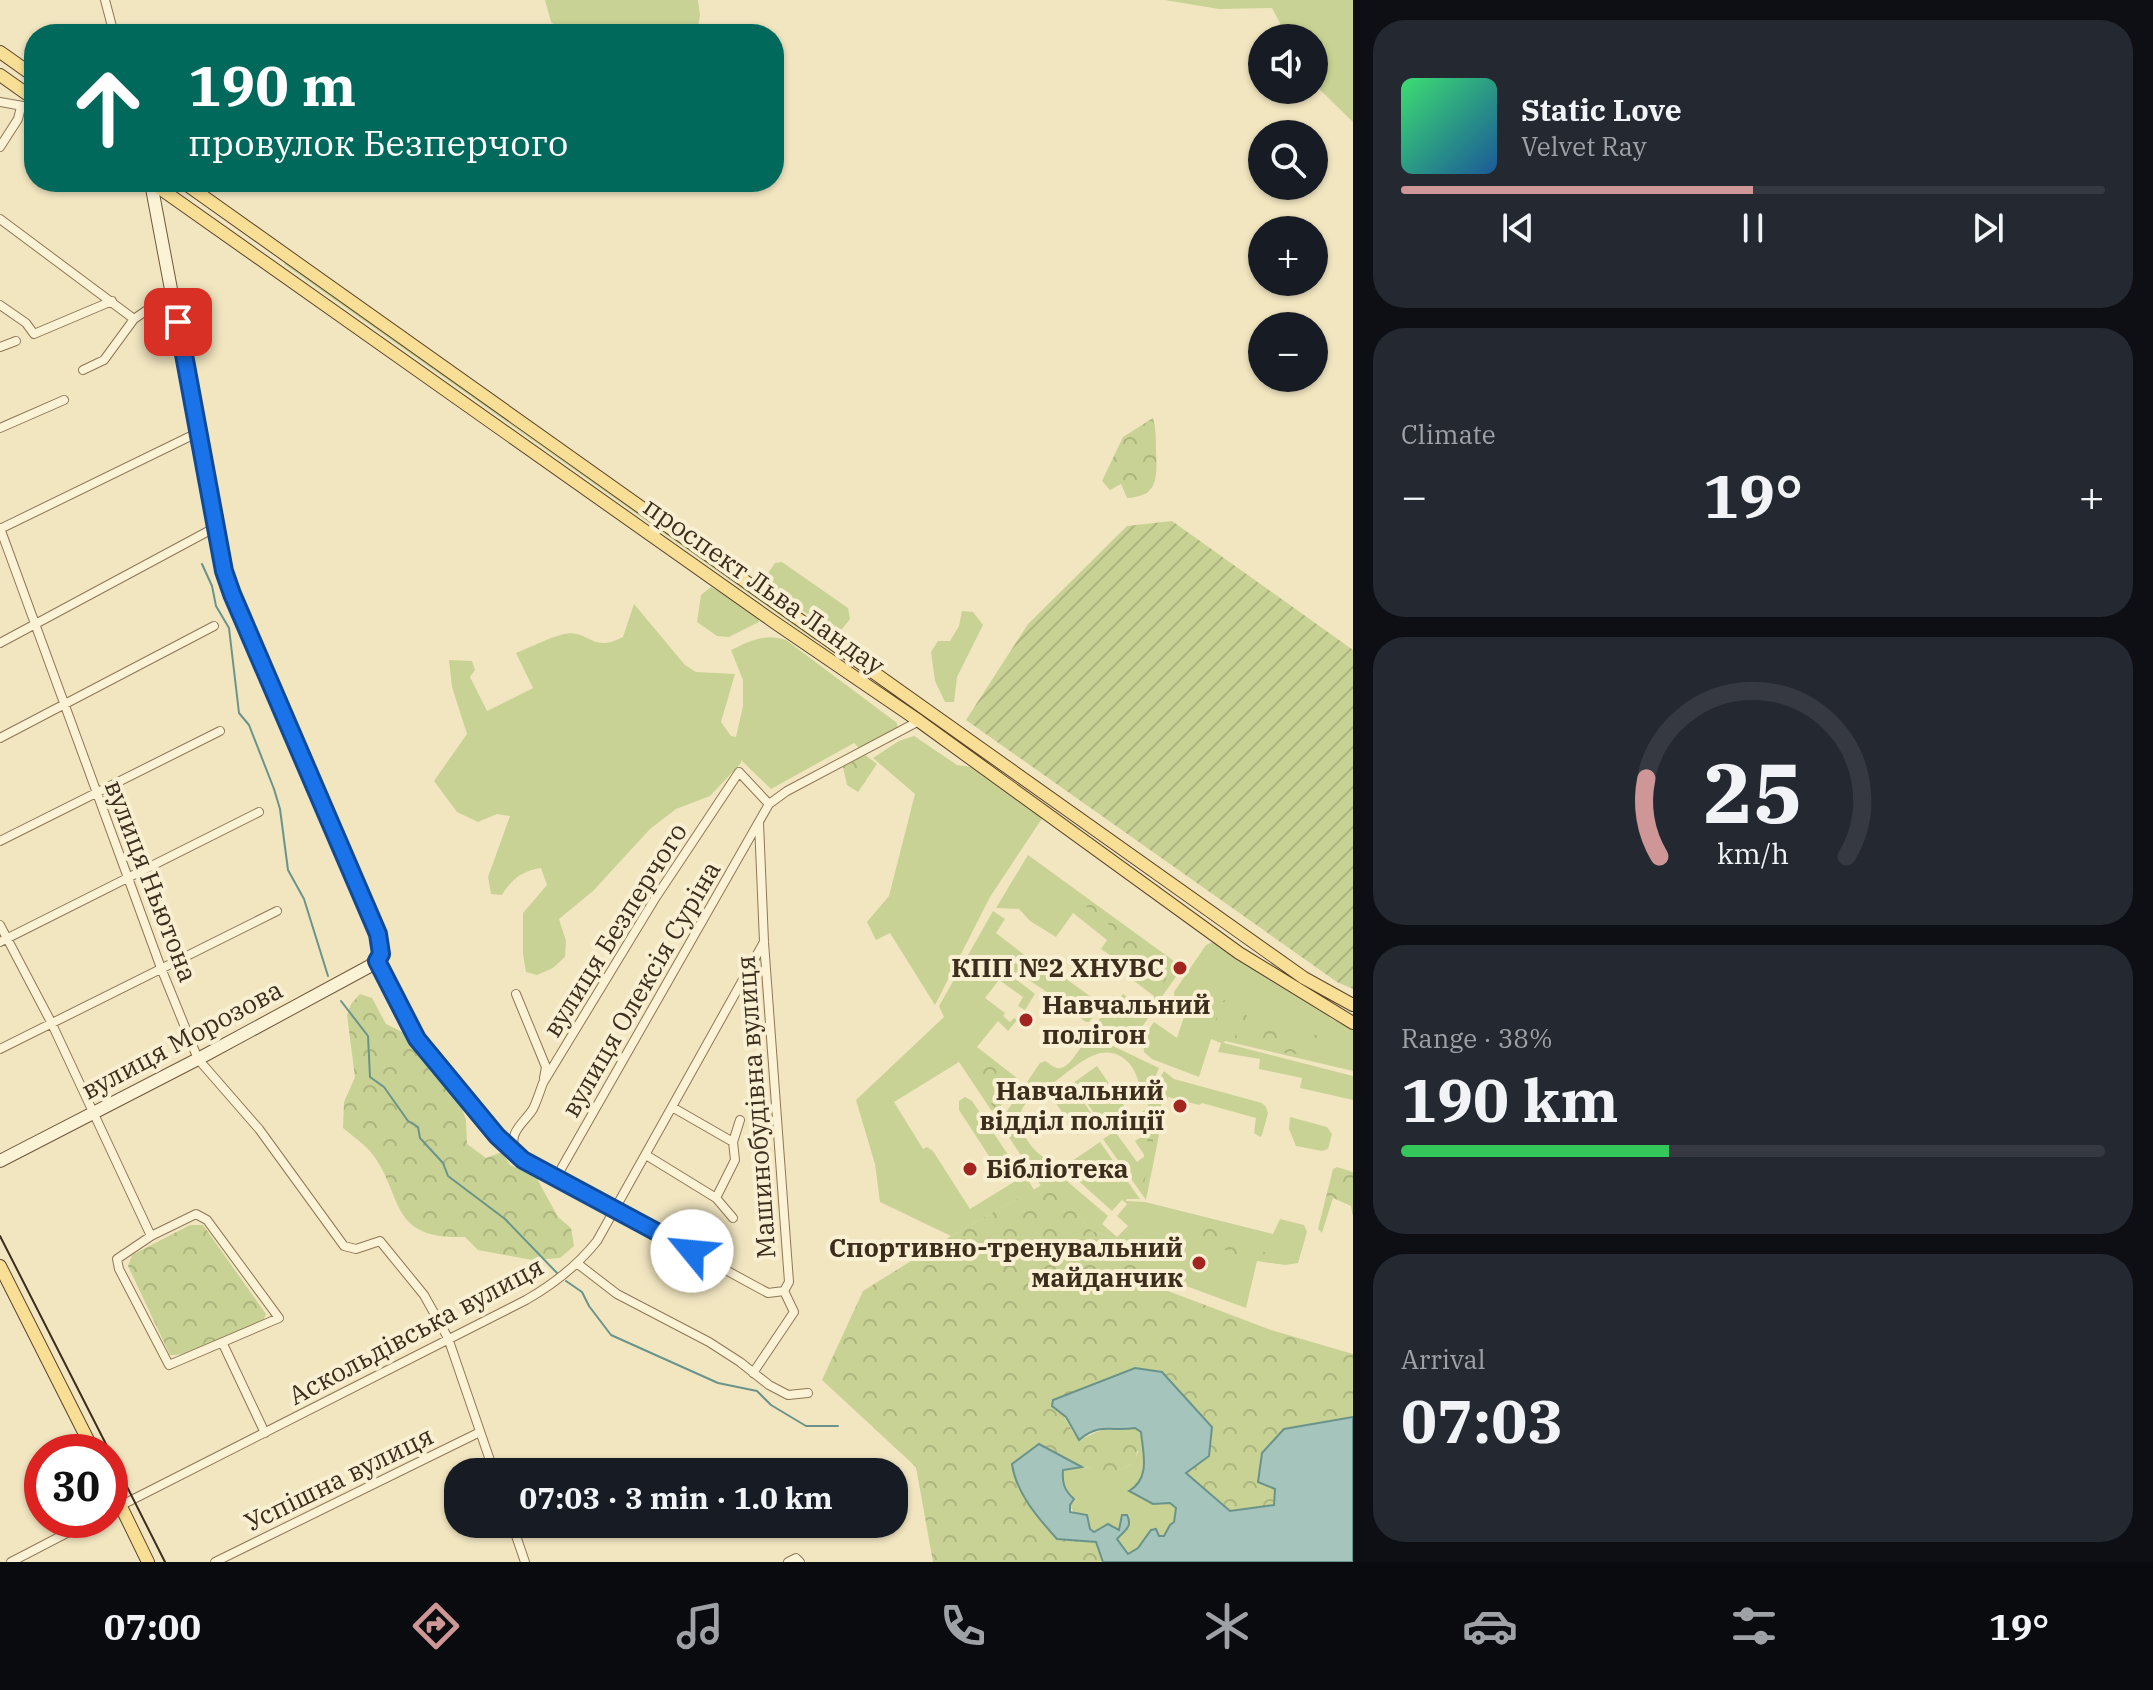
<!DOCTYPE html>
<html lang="en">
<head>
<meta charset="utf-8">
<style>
  body { margin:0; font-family:"IBM Plex Serif",serif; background:#242831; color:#f1f3f6; height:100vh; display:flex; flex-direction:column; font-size:30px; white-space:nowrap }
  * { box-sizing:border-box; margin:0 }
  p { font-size:26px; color:#9ea1a6 }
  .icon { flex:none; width:44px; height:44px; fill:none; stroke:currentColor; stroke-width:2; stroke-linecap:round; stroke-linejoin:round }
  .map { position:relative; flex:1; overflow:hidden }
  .panel { display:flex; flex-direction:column; gap:20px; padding:20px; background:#0d0f14; width:800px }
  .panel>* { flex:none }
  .banner { position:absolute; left:24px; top:24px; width:760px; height:168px; border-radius:32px; box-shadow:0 2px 6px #0004; background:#00695c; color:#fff; overflow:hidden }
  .controls { position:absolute; left:1248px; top:24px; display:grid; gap:16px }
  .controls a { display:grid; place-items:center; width:80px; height:80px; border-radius:50%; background:#171b24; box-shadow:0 2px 6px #0004; font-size:40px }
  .speed { position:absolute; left:24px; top:1434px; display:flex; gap:16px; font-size:40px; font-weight:700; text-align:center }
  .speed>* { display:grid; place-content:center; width:104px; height:104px; border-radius:50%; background:#171b24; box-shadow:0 2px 6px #0004; line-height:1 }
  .speed .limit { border:12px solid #d22; background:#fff; color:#111 }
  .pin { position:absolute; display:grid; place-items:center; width:68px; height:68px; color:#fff; margin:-34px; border-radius:16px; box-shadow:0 4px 12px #0006 }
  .me { position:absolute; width:88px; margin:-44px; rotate:298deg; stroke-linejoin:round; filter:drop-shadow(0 0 6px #0008) }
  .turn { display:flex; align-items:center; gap:28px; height:168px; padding:0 32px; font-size:36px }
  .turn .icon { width:104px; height:104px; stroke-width:2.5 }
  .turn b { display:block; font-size:56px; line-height:68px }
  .big { font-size:60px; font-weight:700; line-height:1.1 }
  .panel .tile { flex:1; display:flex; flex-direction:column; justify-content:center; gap:12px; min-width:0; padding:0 28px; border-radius:32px; background:#242831 }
  .panel .dial { align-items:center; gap:0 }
  .dial svg { height:208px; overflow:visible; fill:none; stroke:#363941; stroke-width:7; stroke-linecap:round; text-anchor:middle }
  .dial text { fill:#f1f3f6; stroke:none }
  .song { display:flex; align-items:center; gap:24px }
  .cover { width:96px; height:96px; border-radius:12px; background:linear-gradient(135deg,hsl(140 70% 55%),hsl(210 70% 35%)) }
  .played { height:8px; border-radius:4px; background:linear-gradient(90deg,#ce9696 50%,#363941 50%) }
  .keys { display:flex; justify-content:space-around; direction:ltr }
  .heat { display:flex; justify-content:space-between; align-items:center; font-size:44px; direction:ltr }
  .charge { height:12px; border-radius:6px; background:linear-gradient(90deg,#34c759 38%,#363941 0) }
  .trip { position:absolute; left:444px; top:1458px; width:464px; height:80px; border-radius:32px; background:#171b24; box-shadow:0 2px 6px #0004; font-weight:700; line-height:80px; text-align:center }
  .dock { display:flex; height:128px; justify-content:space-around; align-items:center; background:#090b0e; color:#9ea1a6 }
  .dock .icon { width:56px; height:56px }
  .dock .current { color:#ce9696 }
  .dock b { font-size:36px; color:#f1f3f6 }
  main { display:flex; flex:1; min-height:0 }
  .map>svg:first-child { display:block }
</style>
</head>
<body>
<main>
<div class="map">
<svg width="1353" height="1562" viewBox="0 0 1353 1562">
  <defs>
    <pattern id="forest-crowns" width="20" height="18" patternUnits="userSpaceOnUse" patternTransform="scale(2)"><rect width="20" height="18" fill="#c8d294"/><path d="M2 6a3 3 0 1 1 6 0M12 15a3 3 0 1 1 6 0" fill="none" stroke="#adb57f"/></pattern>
    <pattern id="garden-furrows" width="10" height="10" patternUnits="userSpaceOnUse" patternTransform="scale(2)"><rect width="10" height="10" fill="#c8d294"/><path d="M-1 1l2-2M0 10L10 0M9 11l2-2" fill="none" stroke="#adb57f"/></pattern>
  </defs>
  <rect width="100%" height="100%" fill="#f2e6c1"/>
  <path fill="#c8d294" d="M545,0H698L700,15L697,33L566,34L551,22Z
    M1165,0H1353V122L1314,84V38H1288L1272,8L1219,9Z
    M286,262L818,638L816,641L284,264Z
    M782,562L848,608L850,619L842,629L834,632L768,587L767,575L775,563Z
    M711,587L758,615L759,622L729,637L717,636L697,622L701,595Z
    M634,604L685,665L696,672L735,674L721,722L731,736L736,737L743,706V680L731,650C750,641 765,633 786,640L897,723L898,732L862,751L854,743L771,789L741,760V763L710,796L676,809L650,829L593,891L559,919L566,941L565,957L553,968L537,975L526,972L523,954V913L547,885L541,868C523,871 512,878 502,895L491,894L488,877L510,816L497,814L478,822L457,812L434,781L467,734L452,687L449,660L472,661L475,670L470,677L487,711L533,688L516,653C531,647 548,638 564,634C589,629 591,654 623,637Z
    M962,611L973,612L983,625L957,677L954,702H945L935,681L931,652L938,641H950L959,626Z
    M914,736L957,765L972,767L1043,817L990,897L935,1005L890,933L876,940L867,922L889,896L915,794L873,758L899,741Z
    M1028,855L1178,964L1176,968L1180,971L1151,1012L1126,1011L1118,1007L1117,1002L1123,994L1145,1009L1154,996L1134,981L1138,975L1101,949L1107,940L1073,913L1056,937L1030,921L1019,909L996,908Z
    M993,911L1005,919L996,933L1036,964L1035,967L1039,971L1054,970L1098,1002L1100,1007L1089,1022H1086C1064,1006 1024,969 998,971L996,976H1012L1035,994L1025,1010L1018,1006L1023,997L999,980L985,998L1005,1013L1003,1016L1010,1022L1014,1018L1017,1020L1008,1031L998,1021L977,1047L1017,1078L997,1112L991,1110L959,1062L894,1102L923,1149L927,1147L933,1151L970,1209L1022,1177L1027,1178L1034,1190L951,1236L880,1202L875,1164L856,1100L944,1017L939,1006Z
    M1215,941L1324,1010L1330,1018L1353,1030V1071L1225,1041L1224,1043L1353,1076V1100L1300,1088L1302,1078L1259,1069L1260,1059L1218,1052L1221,1043L1211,1039L1199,1077L1152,1059L1144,1052L1143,1038L1154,1022L1177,1038L1187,1008L1175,1002L1174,992L1206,945Z
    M1106,1010L1117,1015L1148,1018L1132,1042L1127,1044L1094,1027Z
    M1092,1036L1159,1068L1144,1105L1140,1100C1143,1074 1123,1042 1092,1056C1080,1061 1068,1072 1057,1080C1032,1098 1007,1107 1027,1140C1035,1152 1043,1158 1055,1163L1061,1176L1108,1216L1102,1224L1117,1237L1128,1226L1117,1216L1127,1204L1122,1200L1112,1211L1063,1167L1100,1142L1140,1199H1127L1126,1201L1145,1202L1273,1234L1280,1219L1304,1225L1307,1232L1298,1263L1285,1265L1257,1261L1246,1308L1148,1272L1120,1240L1092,1231L1049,1182L1041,1186L1003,1128V1117L1040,1063L1045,1061C1049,1063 1052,1067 1057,1068C1071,1071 1080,1042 1092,1036Z
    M1097,1066L1125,1107L1101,1123L1073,1083Z
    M1164,1071L1174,1079L1262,1103L1266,1107L1268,1113L1262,1135L1260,1137L1254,1133L1256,1118L1202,1103L1199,1105L1168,1097L1167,1100H1163L1160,1108L1164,1110L1146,1200L1103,1139L1132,1121L1116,1133L1137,1162L1145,1156L1135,1141L1141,1137L1135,1128L1140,1124L1136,1117L1147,1108L1157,1083Z
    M1073,1086L1097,1122L1078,1135L1053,1099Z
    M965,1097L972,1101L1017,1168L1012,1178L1002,1176L959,1110V1101Z
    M1290,1117L1327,1127L1332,1134L1328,1149L1322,1151L1296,1146L1289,1129Z
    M1108,1427L1123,1430L1136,1428L1141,1432C1143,1453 1151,1478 1129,1490L1153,1504L1170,1503L1176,1508L1174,1523L1170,1525L1164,1536L1128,1554L1117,1539L1128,1528L1122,1515L1119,1531L1108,1524L1094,1532C1071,1514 1063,1500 1062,1470L1067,1467C1075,1470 1079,1467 1087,1468C1106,1470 1133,1476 1138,1451L1121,1443L1082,1442L1079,1440Z"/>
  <path fill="url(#forest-crowns)" d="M1153,418C1156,429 1156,439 1156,451C1157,477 1159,496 1127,498L1121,484L1110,490L1102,481L1123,437Z
    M865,755L877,764L858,792L847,785L843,767Z
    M1075,894H1080L1125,929V941L1132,940C1142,946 1144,955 1151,963C1156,969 1162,971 1167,978L1160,988L1151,986C1143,965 1118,963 1109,943L1113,932L1111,926L1074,897Z
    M360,994L372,998L386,1024L414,1038L452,1079L466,1120L467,1144L486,1158L502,1152L510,1165L536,1177L558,1217L571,1228L574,1246L560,1258L532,1260L478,1250L465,1237C383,1240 406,1190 367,1148C360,1141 351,1135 343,1128L344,1102L355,1077L347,1015L351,1004Z
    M1229,999L1233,1001L1237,1012C1250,1014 1254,1021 1258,1033L1280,1023L1290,1025L1295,1038L1302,1044L1308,1043L1312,1035H1321L1323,1043L1307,1055L1285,1053L1236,1042L1234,1040L1236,1033L1231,1021L1222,1037L1217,1039L1209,1030L1215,1023L1220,1002Z
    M966,1054L979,1060L985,1057L999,1065L995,1076L1005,1082L1004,1089L1007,1090L996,1111L962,1060Z
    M1160,1082L1164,1085V1089L1144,1184L1141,1187L1136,1185L1105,1140L1138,1184Z
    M1337,1167L1353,1172V1216L1351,1206L1333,1198L1322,1233L1318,1229L1333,1169Z
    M1049,1181L1092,1231L1120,1240L1168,1291L1271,1330L1353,1354V1417L1284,1429L1262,1453L1258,1481L1275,1489L1274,1506L1230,1511L1185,1472L1212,1427L1053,1400V1406C1068,1415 1069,1432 1082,1442C1103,1435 1114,1444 1138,1440L1136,1460C1108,1487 1066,1459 1039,1444L1057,1539L1096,1542L1103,1562H933L916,1467L822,1380L863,1291L951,1236Z
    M1199,1218L1219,1225L1224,1231V1243L1282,1256V1264C1256,1261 1223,1255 1206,1236L1193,1239L1178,1231V1228L1190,1224L1191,1219Z
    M190,1225H203L266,1314L263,1321C235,1333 201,1355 170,1355L128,1266L132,1255Z"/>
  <path fill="url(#garden-furrows)" d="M1172,521L1353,650V989L1337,982L966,720L1028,624L1127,526Z"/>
  <path fill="#a4c4bc" stroke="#6a948b" stroke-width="2" d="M1135,1368L1162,1372L1212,1427L1209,1456L1186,1473L1230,1511L1274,1505L1275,1489L1258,1482L1262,1453L1284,1429L1353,1417V1562H1103L1096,1542L1057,1539C1038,1518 1016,1493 1012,1464L1039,1444L1082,1467L1063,1470C1062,1483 1064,1490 1074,1499L1070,1505V1512L1087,1515L1090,1529L1094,1532L1108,1524L1119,1530L1122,1515H1127C1133,1527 1125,1530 1117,1539L1128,1554L1138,1548L1151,1530L1156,1529L1159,1536H1164L1170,1525L1174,1522L1176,1508L1170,1503L1153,1504L1129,1491C1151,1478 1143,1453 1141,1432L1135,1428C1112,1432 1100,1422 1079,1440L1066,1417L1052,1406L1053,1400Z"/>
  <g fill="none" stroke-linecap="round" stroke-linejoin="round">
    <path stroke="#6a948b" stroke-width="2" d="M202,564L212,586L216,606L229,628L239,713L249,725L274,789L280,809L288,870L304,899L328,976
      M341,1001L368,1036L370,1077L384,1087L408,1121L418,1127L420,1138L443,1163L448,1176L505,1219L557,1273
      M566,1281L582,1292L589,1306L611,1335L718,1383L757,1391L771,1405L806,1426H838"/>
    <g stroke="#8e7756" stroke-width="10">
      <path id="minor" d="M105,0L114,34
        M0,102L34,108
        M0,147L18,119L21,107
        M0,219L134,319
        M0,305L26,323L34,334L112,301
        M0,347L16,341
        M83,370L104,360L134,319L172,293
        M0,428L64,400
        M0,528L161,968L198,1059L259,1129L344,1246L356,1249L380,1241L424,1295L448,1338L494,1472
        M0,529L199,432
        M0,643L216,527
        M0,738L214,626
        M759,823L764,942L789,1282L784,1291
        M0,841L220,731
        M0,925L51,1022L151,1236
        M0,942L259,812
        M377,961L417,1039L497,1136L523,1160L768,1293L784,1291
        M516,994L546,1067L544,1078
        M0,1049L277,911
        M672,1107L733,1142
        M515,1150C508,1132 524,1123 533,1109C537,1101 540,1091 543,1083L656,897L739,772L769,804
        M646,1155L716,1198
        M557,1176L769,804L787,791L919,721
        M196,1214L207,1220L279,1318L169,1365L119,1269L117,1259L151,1236Z
        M733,1218L716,1198L735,1160L733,1142L740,1120
        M578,1264L617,1294L709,1342L740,1362L769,1385L788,1395L808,1393
        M223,1344L265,1433
        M753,1373L794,1312L784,1291
        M110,1511L526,1300C554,1284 577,1266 597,1241L764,942
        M512,1524L525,1562
        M11,1562L92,1520
        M215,1562L480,1432
        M788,1562L796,1558L800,1562"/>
    </g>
    <g stroke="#70573a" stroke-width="14">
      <path id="secondary" d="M0,1161L198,1059L370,966L381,954L378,934L224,571L151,183"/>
    </g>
    <g stroke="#5b442b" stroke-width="14">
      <path id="primary" d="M0,52L34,76
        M0,75L34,99
        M151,182L774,622L919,721L1239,953L1353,1023
        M183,182L1304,978L1353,1005
        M0,1266L94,1452
        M110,1484L148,1562"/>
    </g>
    <use href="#minor" stroke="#fcf2d5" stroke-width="8"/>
    <use href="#secondary" stroke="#fcf2d5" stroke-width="12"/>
    <use href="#primary" stroke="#f9df95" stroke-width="12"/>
    <path stroke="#3c2d1c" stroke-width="2" d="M0,1236L110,1452
      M110,1453L165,1562"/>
  </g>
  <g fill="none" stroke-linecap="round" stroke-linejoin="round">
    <g stroke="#114b97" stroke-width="20">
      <path id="route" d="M178,322L224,571L232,594L378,934L381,954L377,961L417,1039L497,1136L523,1160L692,1251"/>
    </g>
    <use href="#route" stroke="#1a73e8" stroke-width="14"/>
  </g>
  <g fill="#a32520" stroke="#f9efd2" stroke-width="3">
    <circle cx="1180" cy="968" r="8"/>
    <circle cx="1026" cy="1020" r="8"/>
    <circle cx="1180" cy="1106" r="8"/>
    <circle cx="970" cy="1169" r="8"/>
    <circle cx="1199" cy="1263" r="8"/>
  </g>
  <g text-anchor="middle" stroke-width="8" stroke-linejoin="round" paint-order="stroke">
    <g font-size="26" fill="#3c2d1c" stroke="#f9efd2">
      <text transform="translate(764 586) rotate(35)" y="9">проспект Льва Ландау</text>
      <text transform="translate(151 881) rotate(69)" y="9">вулиця Ньютона</text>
      <text transform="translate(615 930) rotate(-58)" y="9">вулиця Безперчого</text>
      <text transform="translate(641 989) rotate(-60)" y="9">вулиця Олексія Суріна</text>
      <text transform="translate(182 1040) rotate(-28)" y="9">вулиця Морозова</text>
      <text transform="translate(756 1107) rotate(-94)" y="9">Машинобудівна вулиця</text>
      <text transform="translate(416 1331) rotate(-28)" y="9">Аскольдівська вулиця</text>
      <text transform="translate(339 1479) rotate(-26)" y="9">Успішна вулиця</text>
    </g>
    <g font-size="26" font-weight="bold" fill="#3c2d1c" stroke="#f9efd2" text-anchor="end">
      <text x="1164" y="977">КПП №2 ХНУВС</text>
      <text x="1042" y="1014" text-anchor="start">Навчальний<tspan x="1042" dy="30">полігон</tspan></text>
      <text x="1164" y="1100">Навчальний<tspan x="1164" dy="30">відділ поліції</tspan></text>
      <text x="986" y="1178" text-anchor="start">Бібліотека</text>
      <text x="1183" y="1257">Спортивно-тренувальний<tspan x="1183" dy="30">майданчик</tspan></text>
    </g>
  </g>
</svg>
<div class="controls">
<a><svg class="icon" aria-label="sound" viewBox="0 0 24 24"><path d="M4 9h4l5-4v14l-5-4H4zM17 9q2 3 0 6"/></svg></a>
<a><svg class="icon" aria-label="search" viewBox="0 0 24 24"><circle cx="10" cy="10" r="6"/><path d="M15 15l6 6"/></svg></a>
<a>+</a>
<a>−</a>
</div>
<div class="speed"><div class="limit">30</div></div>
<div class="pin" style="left:178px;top:322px;background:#d93025"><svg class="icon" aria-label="arrive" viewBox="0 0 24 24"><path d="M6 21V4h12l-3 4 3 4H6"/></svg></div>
<svg class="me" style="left:692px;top:1251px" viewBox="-20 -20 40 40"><circle r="19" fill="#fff"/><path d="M0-13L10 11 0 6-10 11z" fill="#1a73e8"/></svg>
<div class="trip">07:03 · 3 min · 1.0 km</div>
<div class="banner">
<div class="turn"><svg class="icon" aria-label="ahead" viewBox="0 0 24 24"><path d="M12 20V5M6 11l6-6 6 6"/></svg><div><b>190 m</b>провулок Безперчого</div></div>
</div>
</div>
<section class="panel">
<div class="tile">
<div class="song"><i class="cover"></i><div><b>Static Love</b><p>Velvet Ray</p></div></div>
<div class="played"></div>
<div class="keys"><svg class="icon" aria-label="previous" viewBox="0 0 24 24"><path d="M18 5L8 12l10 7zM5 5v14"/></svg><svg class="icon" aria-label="pause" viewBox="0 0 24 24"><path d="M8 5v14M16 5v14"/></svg><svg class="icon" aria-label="next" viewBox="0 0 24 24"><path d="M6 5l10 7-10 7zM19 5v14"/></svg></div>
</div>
<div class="tile"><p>Climate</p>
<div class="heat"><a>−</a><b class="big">19°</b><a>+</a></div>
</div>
<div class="tile dial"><svg viewBox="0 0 100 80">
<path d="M14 69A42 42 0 1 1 86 69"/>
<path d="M14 69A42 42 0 0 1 9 39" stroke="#ce9696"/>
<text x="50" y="56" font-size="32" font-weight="700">25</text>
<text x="50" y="72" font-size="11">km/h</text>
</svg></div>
<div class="tile"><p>Range · 38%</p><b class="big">190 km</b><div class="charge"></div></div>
<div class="tile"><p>Arrival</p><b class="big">07:03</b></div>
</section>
</main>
<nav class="dock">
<b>07:00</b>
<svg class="icon current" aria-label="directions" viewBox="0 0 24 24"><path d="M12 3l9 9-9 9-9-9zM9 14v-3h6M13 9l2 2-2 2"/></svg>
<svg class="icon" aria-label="music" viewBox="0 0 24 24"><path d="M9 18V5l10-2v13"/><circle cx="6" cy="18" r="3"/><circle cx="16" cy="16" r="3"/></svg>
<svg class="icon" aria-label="phone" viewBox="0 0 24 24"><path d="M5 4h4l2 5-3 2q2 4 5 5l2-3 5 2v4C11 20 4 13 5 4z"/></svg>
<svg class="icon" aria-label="climate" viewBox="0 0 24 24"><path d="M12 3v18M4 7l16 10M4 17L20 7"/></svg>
<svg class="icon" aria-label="car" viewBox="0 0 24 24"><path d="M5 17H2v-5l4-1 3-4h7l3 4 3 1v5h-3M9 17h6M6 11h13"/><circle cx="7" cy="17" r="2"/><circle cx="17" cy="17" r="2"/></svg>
<svg class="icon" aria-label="filters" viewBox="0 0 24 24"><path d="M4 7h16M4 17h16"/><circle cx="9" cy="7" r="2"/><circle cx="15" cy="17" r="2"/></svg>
<b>19°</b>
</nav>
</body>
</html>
